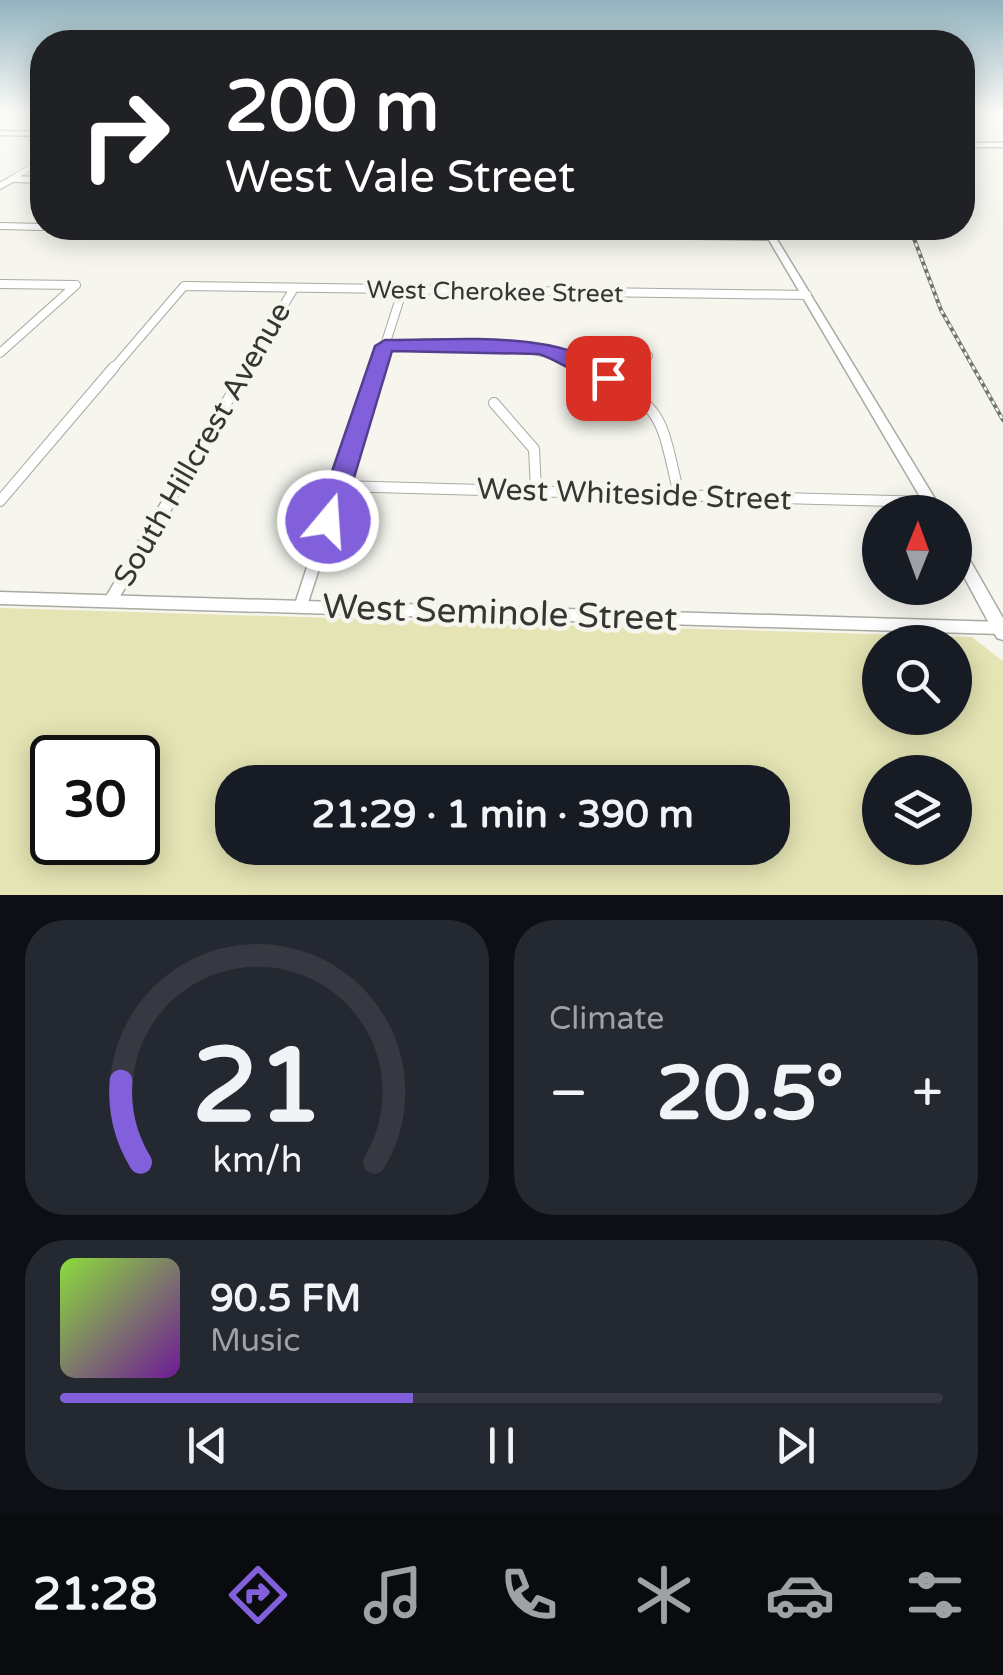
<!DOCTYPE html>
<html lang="en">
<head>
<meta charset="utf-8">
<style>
  body { margin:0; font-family:"Varela Round",sans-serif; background:#242831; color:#f1f3f6; height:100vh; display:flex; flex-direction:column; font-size:38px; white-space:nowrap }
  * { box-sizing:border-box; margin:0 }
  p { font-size:32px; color:#9ea1a6 }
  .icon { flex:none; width:55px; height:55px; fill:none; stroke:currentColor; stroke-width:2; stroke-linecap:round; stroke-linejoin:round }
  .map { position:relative; height:895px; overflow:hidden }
  .sheet { display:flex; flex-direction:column; gap:25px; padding:25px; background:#0d0f14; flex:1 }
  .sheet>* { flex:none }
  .guide { position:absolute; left:30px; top:30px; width:945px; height:210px; border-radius:40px; box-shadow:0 5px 25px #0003; background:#202124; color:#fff; overflow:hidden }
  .needle { width:65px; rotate:1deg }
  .fabs { position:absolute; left:862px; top:495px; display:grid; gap:20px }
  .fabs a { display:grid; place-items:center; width:110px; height:110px; border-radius:50%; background:#171b24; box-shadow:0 5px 25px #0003; font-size:50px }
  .speed { position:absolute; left:30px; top:735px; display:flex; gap:20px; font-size:50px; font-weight:700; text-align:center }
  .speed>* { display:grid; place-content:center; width:130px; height:130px; border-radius:50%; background:#171b24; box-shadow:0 5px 25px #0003; line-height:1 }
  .speed .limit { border:5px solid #111; border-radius:15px; background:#fff; color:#111 }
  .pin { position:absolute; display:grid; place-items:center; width:85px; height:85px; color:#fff; margin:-42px; border-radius:20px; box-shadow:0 5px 15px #0006 }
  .me { position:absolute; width:110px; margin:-55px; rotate:18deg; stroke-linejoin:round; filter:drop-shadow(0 0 8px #0008) }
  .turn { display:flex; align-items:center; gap:35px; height:210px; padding:0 30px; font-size:45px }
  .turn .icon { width:130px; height:130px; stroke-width:2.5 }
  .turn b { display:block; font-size:70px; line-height:85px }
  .big { font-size:75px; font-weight:800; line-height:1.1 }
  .sheet .widget { flex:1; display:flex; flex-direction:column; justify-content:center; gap:15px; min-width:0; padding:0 35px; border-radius:40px; background:#242831 }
  .sheet .dial { align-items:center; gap:0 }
  .dial svg { height:260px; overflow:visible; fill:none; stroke:#363941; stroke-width:7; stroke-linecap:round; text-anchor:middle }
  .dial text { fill:#f1f3f6; stroke:none }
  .song { display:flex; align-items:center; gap:30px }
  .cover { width:120px; height:120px; border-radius:15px; background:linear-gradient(135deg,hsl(90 70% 55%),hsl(280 70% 35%)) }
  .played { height:10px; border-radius:5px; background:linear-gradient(90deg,#8260db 40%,#363941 40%) }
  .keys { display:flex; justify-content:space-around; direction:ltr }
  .heat { display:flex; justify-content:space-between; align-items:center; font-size:55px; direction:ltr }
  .sheet .tiles { flex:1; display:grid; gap:25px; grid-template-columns:1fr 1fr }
  .widget:last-child { grid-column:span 2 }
  .trip { position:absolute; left:215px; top:765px; width:575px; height:100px; border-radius:40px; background:#171b24; box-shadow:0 5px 25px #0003; font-weight:800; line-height:100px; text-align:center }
  .dock { display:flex; height:160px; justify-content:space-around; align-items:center; background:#090b0e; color:#9ea1a6 }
  .dock .icon { width:70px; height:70px }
  .dock .current { color:#8260db }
  .dock b { font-size:45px; color:#f1f3f6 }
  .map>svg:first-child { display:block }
</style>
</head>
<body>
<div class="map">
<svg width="1003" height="895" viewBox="0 0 1003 895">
  <rect width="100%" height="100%" fill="#f6f6ef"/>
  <path fill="#e5e4b4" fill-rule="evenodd" d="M0,608L972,637L1003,661V895H0ZM880,642H955V718H880ZM52,758H138V842H52ZM880,772H955V848H880ZM772,782V848H232V782Z"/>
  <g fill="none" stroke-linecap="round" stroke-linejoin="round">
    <g stroke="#aaaaa3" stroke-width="6">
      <path id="minor-far4" d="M11,179L42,161
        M14,179H20"/>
    </g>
    <g stroke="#aaaaa3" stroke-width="8">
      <path id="minor-far3" d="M14,179L42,180
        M0,186L16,177
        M0,226L42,227
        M100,228L771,237"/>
    </g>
    <g stroke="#aaaaa3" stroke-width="10">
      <path id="minor-far2" d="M0,284L75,285
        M385,346C453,347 531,336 593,370
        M0,353L76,285
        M112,370L184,286L807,295
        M246,370L294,288
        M377,370L403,289
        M623,370L648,356"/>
    </g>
    <g stroke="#aaaaa3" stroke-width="12">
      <path id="minor-far1" d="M588,367C666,411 659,410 679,495
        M608,378L627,367
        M494,403L534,449L536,491
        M339,486L930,502
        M0,501L114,367
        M167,505L247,367
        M333,505L378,367"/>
    </g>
    <g stroke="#aaaaa3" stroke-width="15">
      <path id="minor" d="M0,598L1000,628
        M111,600L168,503
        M301,605L334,503"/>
    </g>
    <g stroke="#aaaaa3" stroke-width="3">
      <path id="major" d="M0,131L42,132V136L0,135Z
        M962,143H1003V147H962Z
        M762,228H770L943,512H929Z
        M955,541L960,543L1003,618V640L997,638L955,560Z"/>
    </g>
    <use href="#minor-far4" stroke="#fff" stroke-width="5"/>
    <use href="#minor-far3" stroke="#fff" stroke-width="6"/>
    <use href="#minor-far2" stroke="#fff" stroke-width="8"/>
    <use href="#minor-far1" stroke="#fff" stroke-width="10"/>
    <use href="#minor" stroke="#fff" stroke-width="12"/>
    <use href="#major" fill="#fff" fill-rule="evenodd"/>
    <g stroke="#73736f" stroke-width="4">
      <path id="rail" d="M910,228L941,310L1003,420"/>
    </g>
    <use href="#rail" stroke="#f6f6ef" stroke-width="2.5" stroke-dasharray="4" stroke-linecap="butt"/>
  </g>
  <linearGradient id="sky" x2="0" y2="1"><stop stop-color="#91b2be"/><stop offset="0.47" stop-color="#fbfbf8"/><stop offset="1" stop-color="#fbfbf8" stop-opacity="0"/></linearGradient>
  <rect width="1003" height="237" fill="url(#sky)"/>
  <path fill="#8260db" stroke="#543e8e" stroke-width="2.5" d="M385,340C451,341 569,327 618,378L615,382C593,387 562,361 539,354L392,351L341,521L337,528H319L315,521L375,346Z"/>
  <g text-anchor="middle" stroke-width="9" stroke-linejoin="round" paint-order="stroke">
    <g font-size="25" fill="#363633" stroke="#f6f6ef">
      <text transform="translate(495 291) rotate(1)" y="9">West Cherokee Street</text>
    </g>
    <g font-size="30" fill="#363633" stroke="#f6f6ef">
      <text transform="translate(202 444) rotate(-60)" y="10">South Hillcrest Avenue</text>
      <text transform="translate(634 494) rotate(2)" y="10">West Whiteside Street</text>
    </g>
    <g font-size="35" fill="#363633" stroke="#f6f6ef">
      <text transform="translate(500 612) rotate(2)" y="12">West Seminole Street</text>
    </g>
  </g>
</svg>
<div class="fabs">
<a><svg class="needle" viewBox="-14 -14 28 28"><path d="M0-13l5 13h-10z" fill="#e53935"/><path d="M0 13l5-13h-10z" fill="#9ea1a6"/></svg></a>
<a><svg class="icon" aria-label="search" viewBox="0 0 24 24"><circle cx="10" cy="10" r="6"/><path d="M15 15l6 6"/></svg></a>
<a><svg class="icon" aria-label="layers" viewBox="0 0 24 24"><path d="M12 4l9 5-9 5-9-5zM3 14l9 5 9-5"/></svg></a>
</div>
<div class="speed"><div class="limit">30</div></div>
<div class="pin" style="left:608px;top:378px;background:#d93025"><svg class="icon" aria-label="arrive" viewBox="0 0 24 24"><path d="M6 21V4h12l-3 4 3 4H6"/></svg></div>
<svg class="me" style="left:328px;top:521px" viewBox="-20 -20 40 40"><circle r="17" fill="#8260db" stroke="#fff" stroke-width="3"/><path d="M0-11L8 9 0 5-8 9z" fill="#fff"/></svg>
<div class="trip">21:29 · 1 min · 390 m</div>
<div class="guide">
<div class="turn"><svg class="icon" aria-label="right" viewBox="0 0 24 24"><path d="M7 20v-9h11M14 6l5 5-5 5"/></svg><div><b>200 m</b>West Vale Street</div></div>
</div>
</div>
<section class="sheet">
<div class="tiles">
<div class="widget dial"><svg viewBox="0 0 100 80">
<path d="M14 69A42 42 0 1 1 86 69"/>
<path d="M14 69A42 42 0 0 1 8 44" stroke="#8260db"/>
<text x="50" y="56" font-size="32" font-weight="700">21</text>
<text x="50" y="72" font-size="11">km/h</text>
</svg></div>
<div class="widget"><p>Climate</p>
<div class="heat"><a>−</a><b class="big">20.5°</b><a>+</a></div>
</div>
<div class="widget">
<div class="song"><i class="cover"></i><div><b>90.5 FM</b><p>Music</p></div></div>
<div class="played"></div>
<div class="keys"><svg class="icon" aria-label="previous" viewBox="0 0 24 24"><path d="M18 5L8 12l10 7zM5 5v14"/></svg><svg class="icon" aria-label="pause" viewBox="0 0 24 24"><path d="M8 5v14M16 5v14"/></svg><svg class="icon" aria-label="next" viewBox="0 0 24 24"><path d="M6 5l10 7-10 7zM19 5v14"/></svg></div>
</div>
</div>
</section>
<nav class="dock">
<b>21:28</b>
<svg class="icon current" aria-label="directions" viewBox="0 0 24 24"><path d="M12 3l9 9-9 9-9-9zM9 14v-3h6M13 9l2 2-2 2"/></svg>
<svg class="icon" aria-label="music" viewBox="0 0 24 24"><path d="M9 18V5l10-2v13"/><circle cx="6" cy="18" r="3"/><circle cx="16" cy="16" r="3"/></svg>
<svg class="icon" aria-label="phone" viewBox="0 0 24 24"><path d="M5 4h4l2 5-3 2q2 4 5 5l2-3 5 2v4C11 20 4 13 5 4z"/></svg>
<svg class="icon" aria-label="climate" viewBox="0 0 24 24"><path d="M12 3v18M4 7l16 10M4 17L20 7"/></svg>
<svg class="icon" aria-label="car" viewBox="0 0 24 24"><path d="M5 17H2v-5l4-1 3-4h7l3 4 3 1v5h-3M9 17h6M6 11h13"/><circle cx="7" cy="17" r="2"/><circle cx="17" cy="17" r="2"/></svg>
<svg class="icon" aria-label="filters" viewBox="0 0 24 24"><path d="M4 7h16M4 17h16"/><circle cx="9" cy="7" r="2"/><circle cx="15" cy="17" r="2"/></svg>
</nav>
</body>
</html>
